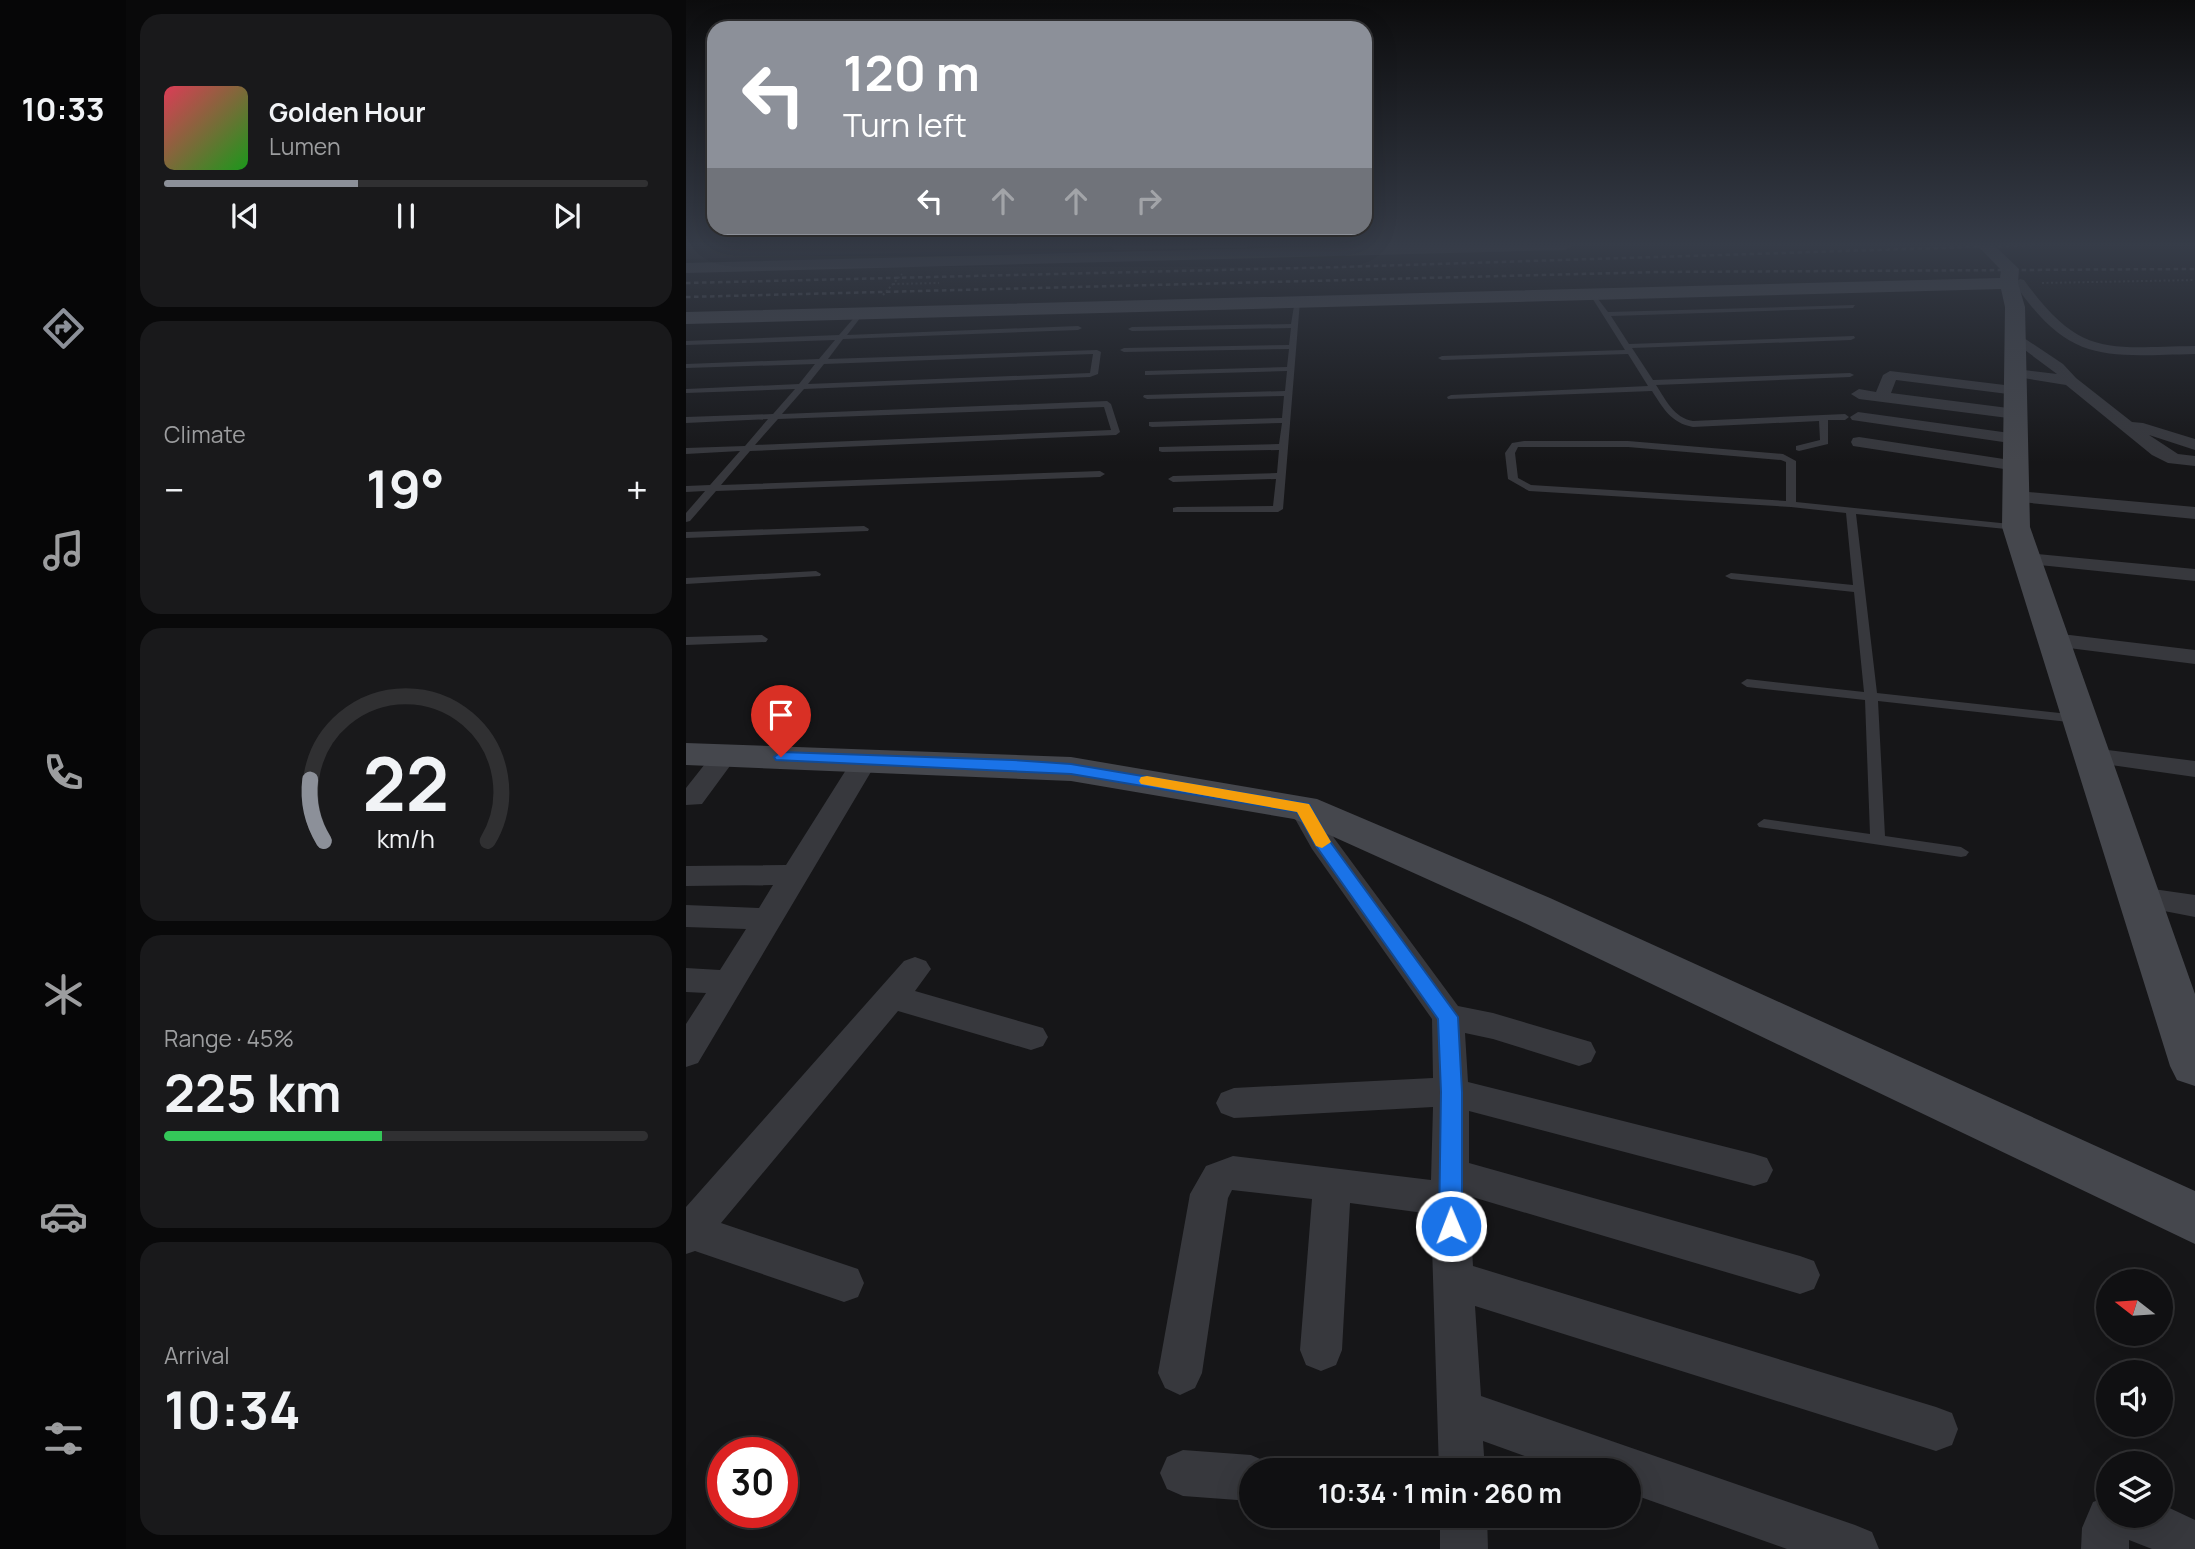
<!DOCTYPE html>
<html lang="en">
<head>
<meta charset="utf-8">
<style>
  body { margin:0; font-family:Manrope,sans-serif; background:#19191b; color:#f1f3f6; height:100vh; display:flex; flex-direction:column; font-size:26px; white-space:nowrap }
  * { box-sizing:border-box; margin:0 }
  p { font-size:23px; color:#9c9d9f }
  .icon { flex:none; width:38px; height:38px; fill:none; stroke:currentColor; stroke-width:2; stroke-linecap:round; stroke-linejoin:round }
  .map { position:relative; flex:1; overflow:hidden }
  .drawer { display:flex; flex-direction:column; gap:14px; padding:14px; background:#09090a; width:560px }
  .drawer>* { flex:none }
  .guide { position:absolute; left:21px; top:21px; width:665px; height:214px; border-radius:21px; box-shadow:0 7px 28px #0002,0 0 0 2px #303032; background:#8c9099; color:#fff; overflow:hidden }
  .needle { width:46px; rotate:287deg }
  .tools { position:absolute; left:1410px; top:1269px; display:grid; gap:14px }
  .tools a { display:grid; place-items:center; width:77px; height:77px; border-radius:50%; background:#101012; box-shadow:0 7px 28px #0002,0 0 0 2px #303032; font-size:35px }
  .speed { position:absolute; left:21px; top:1437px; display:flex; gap:14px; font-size:35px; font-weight:700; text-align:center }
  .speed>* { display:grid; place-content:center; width:91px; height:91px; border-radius:50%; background:#101012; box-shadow:0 7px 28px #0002,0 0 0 2px #303032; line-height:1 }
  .speed .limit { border:10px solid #d22; background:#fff; color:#111 }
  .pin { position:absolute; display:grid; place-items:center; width:60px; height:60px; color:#fff; margin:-72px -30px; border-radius:50% 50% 50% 0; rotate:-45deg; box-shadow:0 0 7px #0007 }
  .pin .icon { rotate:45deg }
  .me { position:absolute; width:77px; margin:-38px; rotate:359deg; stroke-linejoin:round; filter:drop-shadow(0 0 5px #0008) }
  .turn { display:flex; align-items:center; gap:24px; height:147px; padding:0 21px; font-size:32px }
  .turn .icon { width:91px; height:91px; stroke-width:2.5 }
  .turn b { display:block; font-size:49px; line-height:60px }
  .lanes { display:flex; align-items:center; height:66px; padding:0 21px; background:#0003; justify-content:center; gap:35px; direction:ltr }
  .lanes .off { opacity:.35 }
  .big { font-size:52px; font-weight:700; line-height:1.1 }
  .drawer .tile { flex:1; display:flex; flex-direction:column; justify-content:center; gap:10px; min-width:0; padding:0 24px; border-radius:21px; background:#19191b }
  .drawer .dial { align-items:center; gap:0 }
  .dial svg { height:182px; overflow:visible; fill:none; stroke:#303032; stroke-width:7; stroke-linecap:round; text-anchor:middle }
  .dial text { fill:#f1f3f6; stroke:none }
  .song { display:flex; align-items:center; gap:21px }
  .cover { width:84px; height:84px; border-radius:10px; background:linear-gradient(135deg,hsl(350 70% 55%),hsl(120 70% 35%)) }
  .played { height:7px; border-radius:4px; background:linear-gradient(90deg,#8c9099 40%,#303032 40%) }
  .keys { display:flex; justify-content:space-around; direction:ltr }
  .heat { display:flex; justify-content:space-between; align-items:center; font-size:38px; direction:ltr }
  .charge { height:10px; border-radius:5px; background:linear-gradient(90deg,#34c759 45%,#303032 0) }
  .trip { position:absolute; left:553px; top:1458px; width:402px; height:70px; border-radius:35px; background:#101012; box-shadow:0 7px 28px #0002,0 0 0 2px #303032; font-weight:700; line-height:70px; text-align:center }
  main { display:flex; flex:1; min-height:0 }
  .tab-bar { display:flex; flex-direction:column; width:126px; justify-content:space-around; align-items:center; background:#060607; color:#9c9d9f }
  .tab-bar .icon { width:49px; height:49px }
  .tab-bar .on { color:#8c9099 }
  .tab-bar b { font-size:32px; color:#f1f3f6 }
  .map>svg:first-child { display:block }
</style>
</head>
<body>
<main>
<nav class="tab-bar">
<b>10:33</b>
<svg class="icon on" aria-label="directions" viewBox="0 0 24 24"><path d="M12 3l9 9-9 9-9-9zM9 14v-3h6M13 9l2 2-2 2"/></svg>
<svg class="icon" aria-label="music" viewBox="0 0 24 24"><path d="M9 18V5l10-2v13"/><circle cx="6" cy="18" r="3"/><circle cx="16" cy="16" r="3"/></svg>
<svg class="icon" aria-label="phone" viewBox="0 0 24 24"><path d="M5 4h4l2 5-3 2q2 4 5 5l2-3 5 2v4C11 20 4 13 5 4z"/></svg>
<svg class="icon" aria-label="climate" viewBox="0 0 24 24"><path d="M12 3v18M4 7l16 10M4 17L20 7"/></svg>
<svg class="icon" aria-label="car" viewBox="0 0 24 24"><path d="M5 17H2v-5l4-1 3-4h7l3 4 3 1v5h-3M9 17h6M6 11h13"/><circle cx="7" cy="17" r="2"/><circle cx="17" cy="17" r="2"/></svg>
<svg class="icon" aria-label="filters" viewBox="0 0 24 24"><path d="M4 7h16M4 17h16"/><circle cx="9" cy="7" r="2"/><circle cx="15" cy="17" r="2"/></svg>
</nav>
<section class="drawer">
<div class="tile">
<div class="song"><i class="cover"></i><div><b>Golden Hour</b><p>Lumen</p></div></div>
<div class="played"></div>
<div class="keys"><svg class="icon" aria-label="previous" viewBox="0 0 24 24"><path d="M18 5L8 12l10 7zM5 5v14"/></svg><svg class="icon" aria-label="pause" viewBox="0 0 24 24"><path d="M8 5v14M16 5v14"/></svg><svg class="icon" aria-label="next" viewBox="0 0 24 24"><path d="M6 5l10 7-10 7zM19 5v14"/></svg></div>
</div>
<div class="tile"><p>Climate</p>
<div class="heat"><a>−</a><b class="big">19°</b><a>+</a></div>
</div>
<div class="tile dial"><svg viewBox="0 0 100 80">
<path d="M14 69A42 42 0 1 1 86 69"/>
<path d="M14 69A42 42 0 0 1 8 42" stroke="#8c9099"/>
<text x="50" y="56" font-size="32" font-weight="700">22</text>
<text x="50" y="72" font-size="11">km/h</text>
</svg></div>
<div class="tile"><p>Range · 45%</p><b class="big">225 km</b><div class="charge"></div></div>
<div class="tile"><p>Arrival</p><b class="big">10:34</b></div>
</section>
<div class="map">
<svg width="1509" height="1549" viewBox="0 0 1509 1549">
  <rect width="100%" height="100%" fill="#161618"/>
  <path fill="#222225" d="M0,245H493L0,259Z"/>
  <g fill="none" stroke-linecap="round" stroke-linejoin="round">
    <path stroke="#3d3f44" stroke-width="2" stroke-dasharray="2 2.5" stroke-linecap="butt" d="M1356,283L1509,280
      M207,284L253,283"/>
    <path fill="#37383d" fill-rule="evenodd" d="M906,291L922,312L1169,305L1167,308L925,316L943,344L1168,336L1169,338L1165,340L946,348L967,380L1164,373L1168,375L1164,377L970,385C980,400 988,418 1007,421L1159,414L1163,417L1159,420H1142V444L1113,451L1110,450V446L1134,440L1133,421L1007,427C985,423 977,408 966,391L762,399L761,397L765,395L962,386L942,354L756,360L752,358L756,356L939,350L903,293Z
      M609,300L614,301L597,509L592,512H487V508L491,507L587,506L590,479L487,482L482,479L487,476L591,473L593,450L476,452L473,451V447L593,444L596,423L466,427L463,426V422L596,418L598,396L461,399L457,397L458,395L599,391L601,371L462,375H459V371L601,367L603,349L438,352L434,350L438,348L603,345L605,328L446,331L442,329L446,327L605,324Z
      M174,311L178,313L161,335L392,326L396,328L392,330L157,339L142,359L411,350L415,352L412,374L404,377L118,389L96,414L421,401L425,404L434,432L430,435L64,451L35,485L414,471L419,474L414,477L30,491L4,521L0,522V513L19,491L0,492V486L24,485L54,451L0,454V448L59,446L82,419L0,423V417L87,414L109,389L0,393V389L113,384L129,364L0,368V364L133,359L149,340L0,345V341L153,335ZM407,354L404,373L122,384L138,364ZM418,407L425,430L69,445L92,419Z
      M838,441H942L1097,454L1110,461V502L1334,525V529L1330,530L1170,514L1191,693L1392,715L1399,719L1392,723L1192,701L1199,836L1275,847L1283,852L1280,856L1275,857L1073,827L1071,824L1078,819L1184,834L1179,700L1061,687L1055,683L1061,679L1178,692L1168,592L1045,579L1039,576L1045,573L1167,585L1160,513L1105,507L843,491L822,479L819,453L826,443ZM832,447H942L1095,460L1100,462V501L845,485L832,478L829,453Z
      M178,526L183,529L182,531L0,538V532Z
      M130,571L135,574L134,576L0,584V578Z
      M76,635L82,639L80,642L0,645V637Z"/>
    <path fill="#37383d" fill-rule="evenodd" d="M426,245H565L559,248L430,250L426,249Z
      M1334,279L1338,280C1395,359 1422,347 1509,346V354C1419,356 1384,365 1328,283Z
      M1329,332L1377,364L1390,378L1446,422L1457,423L1509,439V450L1463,435L1492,454L1509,456V466L1482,463L1466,455L1380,385L1325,376L1323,373L1330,369L1371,374L1324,339L1322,336Z
      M1204,371L1335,387L1338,390L1335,393L1330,395L1210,380L1205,393L1330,409L1338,414L1330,419L1173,399L1165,394L1173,389L1190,392L1197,375Z
      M1172,412L1331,434L1339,439L1331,444L1166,420L1164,417Z
      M1173,437L1331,461L1340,466L1331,471L1167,446L1165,442L1167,438Z
      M1331,491L1509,507V519L1324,501L1322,497L1324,493Z
      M1340,553L1509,569V581L1333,563L1330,559L1333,555Z
      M1367,633L1509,650V664L1359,645L1356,640L1359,635Z
      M39,747L48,750L52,755L16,804L0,805V788L30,750Z
      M1406,748L1509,761V777L1397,761L1393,756L1397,751Z
      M179,752L188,754L192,760L12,1063L0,1067V1024L20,993L0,992V968L34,970L60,929L0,927V905L73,908L87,885L0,886V866L100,865L170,754Z
      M617,799L627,802L648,838L772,1006L807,1013L905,1042L910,1052L905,1062L893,1066L807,1039L779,1033L782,1082L1068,1154L1081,1158L1087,1170L1081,1182L1068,1186L783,1111V1163L1114,1256L1128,1261L1134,1275L1128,1289L1114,1294L783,1196L787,1266L1250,1407L1266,1413L1272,1429L1266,1445L1250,1451L789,1306L795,1396L1169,1525L1186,1532L1193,1549H1101L943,1493V1470H878L797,1441L799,1470H753L745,1214L664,1203L656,1350L650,1365L635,1371L620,1365L614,1350L626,1199L546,1190L542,1198L516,1373L509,1388L494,1395L479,1388L472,1373L504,1194L520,1166L547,1156L745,1180L747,1107L548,1118L535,1113L530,1103L535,1093L548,1088L747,1078L746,1019L626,849L603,808L607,802Z
      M1453,887L1509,895V917L1442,904L1438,897L1442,890Z
      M229,957L240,961L245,969L229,991L357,1028L362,1037L357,1046L345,1050L212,1011L35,1223L172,1269L178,1283L172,1297L158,1302L9,1251L0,1254V1207L218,961Z
      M497,1450L565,1455L581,1462L585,1470H565V1501L497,1496L481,1489L474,1473L481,1457Z
      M1423,1496V1516H1475V1504L1509,1520V1549H1466L1443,1540V1549H1395L1396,1528L1407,1502Z
      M754,1516H801L802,1549H754Z"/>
    <path fill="#45474d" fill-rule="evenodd" d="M697,245H887L879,250L0,273V263Z
      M1291,245H1308L1333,269L1332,283L1339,307L1344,527L1509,994V1086L1491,1080L1484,1066L1316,527L1319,307L1315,289L0,324V312L1314,278L1315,270Z
      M0,743L385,757L631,799L864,898L1509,1191V1244L832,920L608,819L385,781L0,765Z"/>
    <path stroke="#4a4c52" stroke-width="2.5" stroke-dasharray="4.5 3.5" stroke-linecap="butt" d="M0,283L654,267L1349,245
      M0,297L972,272L1509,269"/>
    <path stroke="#3d3f44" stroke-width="2" stroke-dasharray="2 2.5" stroke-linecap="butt" d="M197,295L216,274"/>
  </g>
  <linearGradient id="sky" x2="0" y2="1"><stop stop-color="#0c0c0d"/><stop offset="0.53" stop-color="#363c48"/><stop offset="1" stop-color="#363c48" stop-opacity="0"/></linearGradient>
  <rect width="1509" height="462" fill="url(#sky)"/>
  <path fill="#1a73e8" stroke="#114b97" stroke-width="2" d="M95,752L327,760L385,764L623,804L643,840L772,1017L776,1092V1226L773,1234L765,1237L756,1234L753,1226L755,1092L752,1019L630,846L611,812L385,774L90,760L88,757Z"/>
  <path fill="#f59e0b" d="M461,776L623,804L645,842L636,848L630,846L611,812L455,784L453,781L455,777Z"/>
</svg>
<div class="tools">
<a><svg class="needle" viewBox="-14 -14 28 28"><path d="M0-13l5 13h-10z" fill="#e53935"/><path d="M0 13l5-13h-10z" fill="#9c9d9f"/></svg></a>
<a><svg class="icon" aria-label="sound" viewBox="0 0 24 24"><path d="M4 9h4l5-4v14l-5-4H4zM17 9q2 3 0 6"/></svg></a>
<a><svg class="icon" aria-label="layers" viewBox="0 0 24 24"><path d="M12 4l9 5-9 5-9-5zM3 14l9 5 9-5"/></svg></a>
</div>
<div class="speed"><div class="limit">30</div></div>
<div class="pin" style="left:95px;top:757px;background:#d93025"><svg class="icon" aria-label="arrive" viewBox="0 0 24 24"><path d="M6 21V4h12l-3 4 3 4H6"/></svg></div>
<svg class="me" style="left:765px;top:1226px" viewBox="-20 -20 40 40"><circle r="17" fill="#1a73e8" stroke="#fff" stroke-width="3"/><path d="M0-11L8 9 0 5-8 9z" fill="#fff"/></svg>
<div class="trip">10:34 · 1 min · 260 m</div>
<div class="guide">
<div class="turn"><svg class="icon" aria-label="left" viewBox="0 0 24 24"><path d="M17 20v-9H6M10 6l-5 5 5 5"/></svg><div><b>120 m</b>Turn left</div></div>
<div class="lanes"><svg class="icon" aria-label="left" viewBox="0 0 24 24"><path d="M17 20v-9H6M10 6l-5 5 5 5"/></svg><svg class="icon off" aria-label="ahead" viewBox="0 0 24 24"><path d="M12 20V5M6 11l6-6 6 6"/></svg><svg class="icon off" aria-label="ahead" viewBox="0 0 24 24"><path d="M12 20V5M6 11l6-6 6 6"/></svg><svg class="icon off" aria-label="right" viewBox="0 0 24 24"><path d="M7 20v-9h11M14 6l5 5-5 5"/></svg></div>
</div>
</div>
</main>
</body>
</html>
